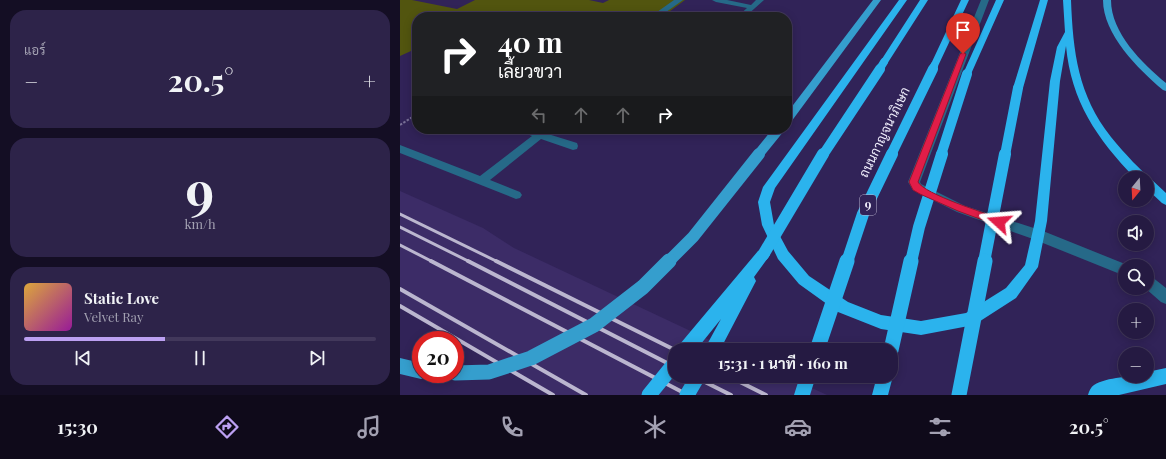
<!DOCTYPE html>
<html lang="th">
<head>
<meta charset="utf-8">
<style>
  body { margin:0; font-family:"Playfair Display",Sarabun,serif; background:#2d2349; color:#f1f3f6; height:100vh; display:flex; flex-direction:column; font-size:15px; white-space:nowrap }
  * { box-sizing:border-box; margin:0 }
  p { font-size:13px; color:#a3a1b2 }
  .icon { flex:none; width:22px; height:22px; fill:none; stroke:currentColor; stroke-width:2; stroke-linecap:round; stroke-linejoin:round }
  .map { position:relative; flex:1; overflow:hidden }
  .panel { display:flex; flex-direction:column; gap:10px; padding:10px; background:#140e24; width:400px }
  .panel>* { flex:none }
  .top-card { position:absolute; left:12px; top:12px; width:380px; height:122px; border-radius:16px; box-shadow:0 2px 10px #0003,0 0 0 1px #42385b; background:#202124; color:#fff; overflow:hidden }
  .needle { width:26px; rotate:198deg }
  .tools { position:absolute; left:718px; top:171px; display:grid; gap:8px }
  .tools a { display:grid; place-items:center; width:36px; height:36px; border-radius:50%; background:#251a42; box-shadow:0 2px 10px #0003,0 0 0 1px #42385b; font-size:20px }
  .speed { position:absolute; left:12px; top:331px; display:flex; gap:8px; font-size:20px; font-weight:700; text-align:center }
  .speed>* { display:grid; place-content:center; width:52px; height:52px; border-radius:50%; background:#251a42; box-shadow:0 2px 10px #0003,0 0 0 1px #42385b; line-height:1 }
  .speed .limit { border:6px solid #d22; background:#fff; color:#111 }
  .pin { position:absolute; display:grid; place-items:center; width:34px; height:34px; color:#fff; margin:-41px -17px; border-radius:50% 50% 50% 0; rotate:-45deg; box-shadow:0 0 4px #0007 }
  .pin .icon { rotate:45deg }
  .me { position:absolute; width:44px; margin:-22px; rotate:289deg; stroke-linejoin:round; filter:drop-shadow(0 0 3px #0008) }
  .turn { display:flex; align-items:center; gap:14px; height:84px; padding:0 20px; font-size:18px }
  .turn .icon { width:52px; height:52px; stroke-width:2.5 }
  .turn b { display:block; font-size:28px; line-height:34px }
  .lanes { display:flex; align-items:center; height:38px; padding:0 20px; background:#0003; justify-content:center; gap:20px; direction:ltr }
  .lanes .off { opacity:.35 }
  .big { font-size:30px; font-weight:700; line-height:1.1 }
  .panel .card { flex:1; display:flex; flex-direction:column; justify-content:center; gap:6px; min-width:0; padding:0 14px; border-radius:16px; background:#2d2349 }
  .panel .dial { align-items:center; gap:0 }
  .dial b { font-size:52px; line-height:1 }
  .song { display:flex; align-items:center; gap:12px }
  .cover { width:48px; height:48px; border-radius:6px; background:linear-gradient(135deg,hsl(40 70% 55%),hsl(300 70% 35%)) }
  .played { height:4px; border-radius:2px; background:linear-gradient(90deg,#bca0f2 40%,#42385b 40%) }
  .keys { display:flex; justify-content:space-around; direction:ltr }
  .heat { display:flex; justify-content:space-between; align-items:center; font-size:22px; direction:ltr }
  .trip { position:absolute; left:268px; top:343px; width:230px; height:40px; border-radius:16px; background:#251a42; box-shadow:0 2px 10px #0003,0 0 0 1px #42385b; font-weight:700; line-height:40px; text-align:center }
  .menu { display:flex; height:64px; justify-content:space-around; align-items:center; background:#0f0a1a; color:#a3a1b2 }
  .menu .icon { width:28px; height:28px }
  .menu .active { color:#bca0f2 }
  .menu b { font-size:18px; color:#f1f3f6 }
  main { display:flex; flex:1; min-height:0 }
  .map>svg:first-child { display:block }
</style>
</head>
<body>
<main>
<section class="panel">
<div class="card"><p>แอร์</p>
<div class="heat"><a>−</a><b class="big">20.5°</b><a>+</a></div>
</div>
<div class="card dial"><b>9</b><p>km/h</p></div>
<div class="card">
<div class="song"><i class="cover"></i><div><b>Static Love</b><p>Velvet Ray</p></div></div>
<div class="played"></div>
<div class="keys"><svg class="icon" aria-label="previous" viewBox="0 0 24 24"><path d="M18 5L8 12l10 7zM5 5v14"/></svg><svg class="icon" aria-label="pause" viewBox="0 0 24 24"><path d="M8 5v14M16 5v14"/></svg><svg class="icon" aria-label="next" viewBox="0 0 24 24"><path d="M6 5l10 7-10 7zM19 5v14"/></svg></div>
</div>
</section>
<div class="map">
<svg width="766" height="395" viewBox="0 0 766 395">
  <rect width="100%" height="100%" fill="#312358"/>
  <path fill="#3c2c67" d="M0,191L83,228L114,248L331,350H275V376H386L427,395H152L0,308Z"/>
  <path fill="#52550f" d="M0,0H12L57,9L75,0H189L203,3L209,0H285L262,17H125L110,13L103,17H17V52L11,51L0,56Z"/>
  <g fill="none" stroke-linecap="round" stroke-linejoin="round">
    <path stroke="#797096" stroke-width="2" stroke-dasharray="2.5 1.5" stroke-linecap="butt" d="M0,125L17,114"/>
    <path fill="#266988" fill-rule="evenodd" d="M274,0H283L259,17H250Z
      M312,0H327L351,5L356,0H364L345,17H337L347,8L316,2Z
      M581,0H589L520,182L521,184L565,206L643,231L730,266H725V276L633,239L557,212L513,190L508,182Z
      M270,14L280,15L284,17H270Z
      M118,129L138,131L140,129H152L148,134L177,143L178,146L177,149L173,150L141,139L90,180L120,192L122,195L120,198L116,199L0,153V145L80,176L132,136L119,131Z
      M747,275L752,277L766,288V304L761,302L745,288H747Z"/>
    <path fill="#359ecd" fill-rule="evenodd" d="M473,0H481L391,122L387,123V113Z
      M703,0H711C711,33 742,63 766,83V91L763,90C738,69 703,34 703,0Z
      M0,358L21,363V374H28L27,377L21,379L0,374Z"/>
    <path fill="#2bb3ed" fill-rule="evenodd" d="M499,0H507L375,188L370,202L374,225L388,251L409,276L448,302L481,315L521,321L566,313L606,288L625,265L635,221L650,81L657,47L665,32L663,0H671C673,52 678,95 711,137C718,146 726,154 733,162C738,167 744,172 748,178L751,179L766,193V205L762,203L747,189V178H735C697,139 671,101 666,46L660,81L647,221L638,267L616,298L574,325L521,335L481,329L438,312L399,284L378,259L362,225L358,202L363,187Z
      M520,0H528L487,64H481L480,62Z
      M561,0H569L538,66L537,68H531L530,66Z
      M596,0H604L571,74L567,77L564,76L563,74Z
      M640,0H648L623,88L618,91L615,90L613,88Z
      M363,249L368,251L370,255L354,277L356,281L320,350H304L321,319L296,350H278L280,344L358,251Z
      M766,368V384L719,395H688C689,391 691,387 694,385C707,377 732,376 747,376V372Z
      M491,371L493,376L488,395H472L477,376H491Z
      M400,376H416L410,395H394Z"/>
    <path stroke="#bbb6cf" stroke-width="3" d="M0,214L98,262
      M0,227L70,262
      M0,245L33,262"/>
    <path stroke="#bbb6cf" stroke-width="4" d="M31,261L288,395
      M68,261L275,367
      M96,261L275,350
      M0,289L186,395
      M0,306L153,395
      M293,376L331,395
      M328,376L366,395"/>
    <path stroke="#359ecd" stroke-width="10" d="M358,155L379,129"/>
    <path stroke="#359ecd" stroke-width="12" d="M268,262L293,237L359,154"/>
    <path stroke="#359ecd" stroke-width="15" d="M55,373L89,372L131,358L194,325L243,287L269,261"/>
    <path stroke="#2bb3ed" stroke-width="8" d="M479,70L484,62
      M532,70L534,66"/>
    <path stroke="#2bb3ed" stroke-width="10" d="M423,155L480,69
      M491,155L533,69
      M541,155L567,74
      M605,155L618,88"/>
    <path stroke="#2bb3ed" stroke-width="12" d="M363,255L423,154
      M447,262L463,214L492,154
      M511,262L519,227L542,154
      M584,262L605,154"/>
    <path stroke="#2bb3ed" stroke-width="15" d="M417,350L447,261
      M491,350L511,261
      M249,395L275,363
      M287,395L298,376
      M559,395L585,261"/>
  </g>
  <path fill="#e11d48" stroke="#92132f" d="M563,52L566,54L518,182C524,194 587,214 603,219L604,222L603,225L599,226L558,211L520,194L513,190L509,182L560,54Z"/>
  <g text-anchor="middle" stroke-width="4" stroke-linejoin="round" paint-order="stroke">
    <rect fill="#312358" stroke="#b7b2cc" stroke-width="1" x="460" y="195" width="16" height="20" rx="3"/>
    <g font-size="12" font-weight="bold" fill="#f1effd">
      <text x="468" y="209">9</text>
    </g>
    <g font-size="13" fill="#f1effd" stroke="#312358">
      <text transform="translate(484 132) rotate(-64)" y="5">ถนนกาญจนาภิเษก</text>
    </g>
  </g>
</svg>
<div class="tools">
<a><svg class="needle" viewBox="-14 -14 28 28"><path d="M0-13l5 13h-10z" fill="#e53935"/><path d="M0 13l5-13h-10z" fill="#a3a1b2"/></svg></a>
<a><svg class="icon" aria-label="sound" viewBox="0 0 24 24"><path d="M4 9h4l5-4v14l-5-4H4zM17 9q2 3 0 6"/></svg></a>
<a><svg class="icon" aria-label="search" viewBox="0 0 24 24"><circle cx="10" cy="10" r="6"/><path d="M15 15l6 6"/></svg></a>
<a>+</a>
<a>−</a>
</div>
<div class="speed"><div class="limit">20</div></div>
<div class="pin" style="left:563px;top:54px;background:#d93025"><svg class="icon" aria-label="arrive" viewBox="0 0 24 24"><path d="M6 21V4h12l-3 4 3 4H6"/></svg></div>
<svg class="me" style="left:599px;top:222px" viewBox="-20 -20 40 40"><path d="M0-17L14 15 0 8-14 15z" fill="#e11d48" stroke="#fff" stroke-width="4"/></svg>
<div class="trip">15:31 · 1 นาที · 160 m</div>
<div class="top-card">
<div class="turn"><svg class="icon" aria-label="right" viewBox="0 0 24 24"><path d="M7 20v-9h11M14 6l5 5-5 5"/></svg><div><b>40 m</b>เลี้ยวขวา</div></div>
<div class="lanes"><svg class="icon off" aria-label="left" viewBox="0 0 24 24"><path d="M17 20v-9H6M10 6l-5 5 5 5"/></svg><svg class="icon off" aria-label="ahead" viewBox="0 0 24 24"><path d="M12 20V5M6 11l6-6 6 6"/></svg><svg class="icon off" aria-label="ahead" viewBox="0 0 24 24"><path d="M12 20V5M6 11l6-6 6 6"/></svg><svg class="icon" aria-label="right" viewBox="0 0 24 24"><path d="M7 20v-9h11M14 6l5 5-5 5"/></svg></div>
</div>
</div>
</main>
<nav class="menu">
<b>15:30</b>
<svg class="icon active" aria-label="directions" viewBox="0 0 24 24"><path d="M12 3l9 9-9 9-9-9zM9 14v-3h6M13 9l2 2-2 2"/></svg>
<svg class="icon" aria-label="music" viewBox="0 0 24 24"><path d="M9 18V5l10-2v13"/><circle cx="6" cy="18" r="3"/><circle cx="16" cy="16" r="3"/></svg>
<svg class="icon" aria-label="phone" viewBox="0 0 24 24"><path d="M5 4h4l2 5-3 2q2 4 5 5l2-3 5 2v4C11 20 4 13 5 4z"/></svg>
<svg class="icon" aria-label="climate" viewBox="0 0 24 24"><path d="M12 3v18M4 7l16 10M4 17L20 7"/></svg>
<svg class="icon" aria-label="car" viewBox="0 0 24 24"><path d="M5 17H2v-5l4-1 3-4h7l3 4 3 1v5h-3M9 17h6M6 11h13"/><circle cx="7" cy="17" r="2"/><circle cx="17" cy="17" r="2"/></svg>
<svg class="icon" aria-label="filters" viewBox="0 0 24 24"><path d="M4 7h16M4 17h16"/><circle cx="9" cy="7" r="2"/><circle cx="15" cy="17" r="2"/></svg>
<b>20.5°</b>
</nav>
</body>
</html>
